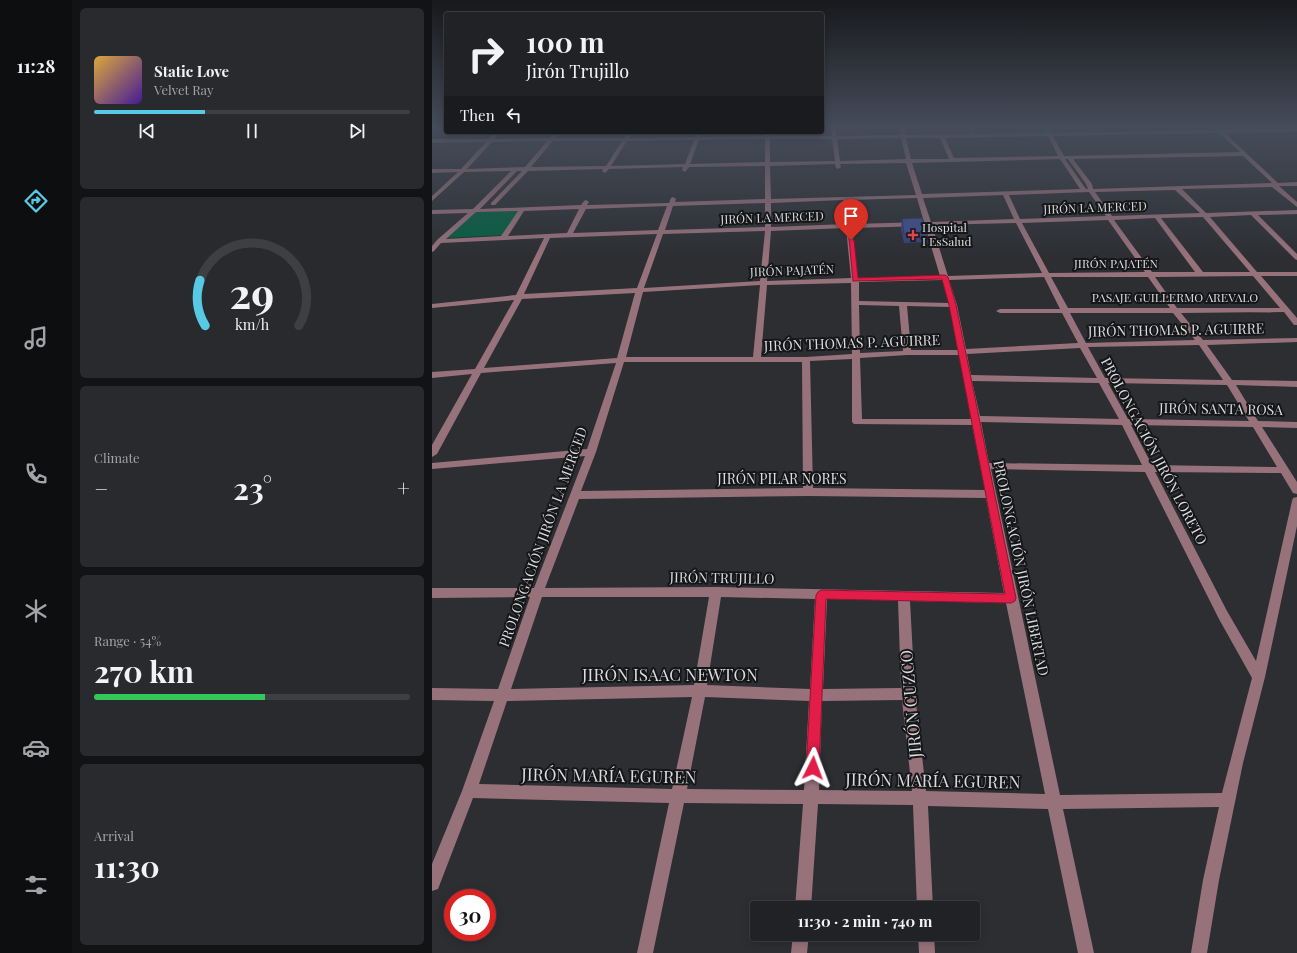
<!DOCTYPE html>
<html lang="en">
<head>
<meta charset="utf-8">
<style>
  body { margin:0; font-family:"Playfair Display",serif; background:#292a2e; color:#f1f3f6; height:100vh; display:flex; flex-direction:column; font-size:15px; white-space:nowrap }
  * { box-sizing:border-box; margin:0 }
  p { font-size:13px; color:#a2a4a7 }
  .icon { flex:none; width:22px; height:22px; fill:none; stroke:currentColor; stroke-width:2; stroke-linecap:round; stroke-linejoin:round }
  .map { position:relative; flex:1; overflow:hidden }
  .panel { display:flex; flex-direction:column; gap:8px; padding:8px; background:#121315; width:360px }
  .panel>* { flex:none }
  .hud { position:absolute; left:12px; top:12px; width:380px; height:122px; border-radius:4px; box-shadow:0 2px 10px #0003,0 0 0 1px #3e3f43; background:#212226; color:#f1f3f6; overflow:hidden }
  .speed { position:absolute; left:12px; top:889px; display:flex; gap:8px; font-size:20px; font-weight:700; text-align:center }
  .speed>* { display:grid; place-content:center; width:52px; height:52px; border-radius:50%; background:#212226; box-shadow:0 2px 10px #0003,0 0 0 1px #3e3f43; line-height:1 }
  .speed .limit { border:6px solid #d22; background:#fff; color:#111 }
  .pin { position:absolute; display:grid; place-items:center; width:34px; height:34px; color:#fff; margin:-41px -17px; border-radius:50% 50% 50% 0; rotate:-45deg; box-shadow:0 0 4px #0007 }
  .pin .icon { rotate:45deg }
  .me { position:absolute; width:44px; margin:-22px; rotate:3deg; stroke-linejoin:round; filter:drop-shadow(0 0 3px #0008) }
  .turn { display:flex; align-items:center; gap:14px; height:84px; padding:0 16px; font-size:18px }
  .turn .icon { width:52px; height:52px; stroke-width:2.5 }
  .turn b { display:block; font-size:28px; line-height:34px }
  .then { display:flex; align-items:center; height:38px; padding:0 16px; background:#0003; gap:8px; font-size:15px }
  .big { font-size:30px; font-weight:700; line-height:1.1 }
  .panel .card { flex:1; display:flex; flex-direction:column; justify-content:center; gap:6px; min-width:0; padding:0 14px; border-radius:6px; background:#292a2e }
  .panel .dial { align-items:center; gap:0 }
  .dial svg { height:104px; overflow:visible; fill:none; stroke:#3e3f43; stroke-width:7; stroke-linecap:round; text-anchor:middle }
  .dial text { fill:#f1f3f6; stroke:none }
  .song { display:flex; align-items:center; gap:12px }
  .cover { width:48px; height:48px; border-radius:6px; background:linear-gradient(135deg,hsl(40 70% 55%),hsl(260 70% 35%)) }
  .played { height:4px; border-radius:2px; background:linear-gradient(90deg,#58c9e4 35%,#3e3f43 35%) }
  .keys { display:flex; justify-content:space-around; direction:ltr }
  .heat { display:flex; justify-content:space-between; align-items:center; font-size:22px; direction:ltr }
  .charge { height:6px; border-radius:3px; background:linear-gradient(90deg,#34c759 54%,#3e3f43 0) }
  .trip { position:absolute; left:318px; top:901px; width:230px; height:40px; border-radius:4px; background:#212226; box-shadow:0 2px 10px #0003,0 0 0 1px #3e3f43; font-weight:700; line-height:40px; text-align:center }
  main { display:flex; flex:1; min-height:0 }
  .menu { display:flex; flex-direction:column; width:72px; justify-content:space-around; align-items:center; background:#0d0e0f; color:#a2a4a7 }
  .menu .icon { width:28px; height:28px }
  .menu .selected { color:#58c9e4 }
  .menu b { font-size:18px; color:#f1f3f6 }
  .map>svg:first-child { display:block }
</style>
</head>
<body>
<main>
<nav class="menu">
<b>11:28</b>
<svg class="icon selected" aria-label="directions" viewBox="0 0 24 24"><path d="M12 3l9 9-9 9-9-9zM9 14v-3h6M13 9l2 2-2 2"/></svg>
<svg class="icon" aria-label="music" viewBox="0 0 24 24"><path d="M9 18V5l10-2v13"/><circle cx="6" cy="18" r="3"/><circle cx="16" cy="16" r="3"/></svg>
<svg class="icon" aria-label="phone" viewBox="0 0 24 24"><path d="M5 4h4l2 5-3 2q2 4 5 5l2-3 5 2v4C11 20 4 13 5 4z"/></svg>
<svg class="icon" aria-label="climate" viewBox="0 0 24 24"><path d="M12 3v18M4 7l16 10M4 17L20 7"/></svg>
<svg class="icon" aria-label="car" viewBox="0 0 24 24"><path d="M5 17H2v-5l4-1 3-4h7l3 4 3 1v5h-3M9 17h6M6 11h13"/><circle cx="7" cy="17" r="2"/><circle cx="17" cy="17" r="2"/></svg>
<svg class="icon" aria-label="filters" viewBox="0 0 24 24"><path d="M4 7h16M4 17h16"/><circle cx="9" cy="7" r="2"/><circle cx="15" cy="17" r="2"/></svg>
</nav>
<section class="panel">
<div class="card">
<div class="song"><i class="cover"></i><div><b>Static Love</b><p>Velvet Ray</p></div></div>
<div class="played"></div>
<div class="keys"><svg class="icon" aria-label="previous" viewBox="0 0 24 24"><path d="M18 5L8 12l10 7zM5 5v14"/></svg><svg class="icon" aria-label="pause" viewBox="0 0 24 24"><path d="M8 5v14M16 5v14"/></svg><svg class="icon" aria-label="next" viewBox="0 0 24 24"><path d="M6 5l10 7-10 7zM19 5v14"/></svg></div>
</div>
<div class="card dial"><svg viewBox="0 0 100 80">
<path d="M14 69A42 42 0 1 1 86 69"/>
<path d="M14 69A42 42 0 0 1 10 34" stroke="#58c9e4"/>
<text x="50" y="56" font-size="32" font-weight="700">29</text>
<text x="50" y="72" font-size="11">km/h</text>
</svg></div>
<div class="card"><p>Climate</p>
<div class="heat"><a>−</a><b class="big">23°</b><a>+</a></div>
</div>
<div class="card"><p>Range · 54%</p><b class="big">270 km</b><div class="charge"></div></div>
<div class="card"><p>Arrival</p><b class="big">11:30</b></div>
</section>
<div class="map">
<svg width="865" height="953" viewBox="0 0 865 953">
  <rect width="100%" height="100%" fill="#2c2e32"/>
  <path fill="#035f3f" d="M86,211L70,235L14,238L44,212Z"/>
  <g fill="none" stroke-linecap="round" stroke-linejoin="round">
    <path fill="#98727b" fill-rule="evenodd" d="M0,126H5L0,130Z
      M399,126H403L405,136L468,135L467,126H471L474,135L539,134L536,126H540L544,134L614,133L611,126H615L619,133L785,130L787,128L790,130L865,128V132L793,133L846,183L865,182V186H847L865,202V207L840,187L750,189L774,213L865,210V214L826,215L865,254V260L863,259L819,215L778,217L825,272H865V276H829L865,318V325H862L852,312L749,313L771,340L865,338V342L775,345L800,380L865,381V387L804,385L826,421L865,422V428L830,427L865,482V494L861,493L849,473L723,472L795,611L824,661L860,501L861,498L865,497V526L833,677L811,763L787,880L775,953H759L771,880L787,807L631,809L662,953H646L616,809L496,806L501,908H485L481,805L386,804L379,908H363L371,804L252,803L221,953H205L237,803L41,798L6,889L0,891V864L30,791L62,701L0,700V688L66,689L98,597L0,598V588H102L153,456L0,469V463L155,449L184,363L49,373L5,454L0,457V445L40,374L0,378V372L43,369L82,300L0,308V304L84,295L112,238L9,243L2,251L0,252V246L5,240L36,213L0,214V210L41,209L79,171L32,172L0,201V196L26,172L0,173V169H29L54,142L0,143V139H57L63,132H69L62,139L118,138L123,132H129L123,138H192L197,132L200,134L197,138L263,137L267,132L270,134L268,137L332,136V132H338V136H400ZM787,133L808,152L632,156L621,136ZM616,136L626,156L522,158L513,138ZM469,138L474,159L408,161L405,139ZM474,138H508L517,159H479ZM333,139V162L258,164L267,140ZM338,139H400L403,161L338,162ZM262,140L253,164L179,166L195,141ZM115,141L93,167L35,169L60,142ZM121,141H190L174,166L99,167ZM811,156L840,183L661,189L660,184L641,159ZM628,159L648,189L490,194L480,163ZM633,159H636L654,184L656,189H654ZM474,163L484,195L339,199L338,166L403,164L404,168L406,169L409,167L408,164ZM333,166V199L243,202L244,199L241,197L239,198L237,203L155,205L157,202L154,200L152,201L149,205L48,209L85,171H90L59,203V205H63L96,171L171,169L170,171L173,173L177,169L251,167L250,170L253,172L257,167ZM743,190L768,213L680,216L663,192ZM657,192L674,216L588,219L577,195ZM571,195L582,219L499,222L491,198ZM485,198L492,222L420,224L417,200ZM411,200L414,224L339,227V203ZM333,203V227L233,230L241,206ZM235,206L226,230L141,233L154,209ZM147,209L135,233L76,236L92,211ZM86,211L69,236L14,239L44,212ZM771,217L818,272H771L729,218ZM723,218L763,272H720L682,220ZM676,220L713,272L617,273L590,223ZM584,223L610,273L516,276L500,225ZM493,226L508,276L426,278L420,228ZM414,228L419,278L335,281L339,231ZM333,231L328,281L212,288L231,234ZM225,234L205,288L92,294L118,238ZM821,276L848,308H745L723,277ZM612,277L628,309H568L564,311L568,313H630L646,343L534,349L525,305L517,280ZM619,277H716L738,308H636ZM510,280L517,303L427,301V282ZM419,283L420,354L374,357H329L335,285ZM328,285L321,357H194L211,292ZM203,293L185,358L52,368L90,299ZM427,305L467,306L471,351L428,353ZM475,306L518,307L526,350H479ZM638,313H741L763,340L654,343ZM767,345L791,380L673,378L656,347ZM648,348L665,378L539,375L535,354ZM475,355H527L539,419H430L428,358ZM420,359V422L422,424L540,425L553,490L381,488L378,361ZM192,362H370L371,488L149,491L164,452ZM540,381L667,383L687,419L548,416ZM676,383L795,385L817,421L696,419ZM549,422L690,425L710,465L557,463ZM699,425L821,427L845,467L720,465ZM559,469L713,472L787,619L820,678L790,793L628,795ZM376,496L554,498L572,593L284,587L113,588L147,499ZM110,597H277L262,685L79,689ZM289,597L383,599L378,689L275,685ZM395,599L466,600L469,688L391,689ZM478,601L574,603L613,794L494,791L483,694ZM260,697L240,789L47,784L75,701ZM273,697L377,701L372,790L255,789ZM470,700L480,791L387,790L390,701Z
      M361,934H377L375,953H359Z
      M486,934H502L503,953H487Z"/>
  </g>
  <path fill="#35437d" d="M470,219L495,233V242L472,243L469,229Z"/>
  <path fill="#3e4e91" stroke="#2b3766" d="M490,218L495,233L472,234L470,219Z"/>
  <linearGradient id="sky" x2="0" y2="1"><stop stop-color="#18191c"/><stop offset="0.49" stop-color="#454c5a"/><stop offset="1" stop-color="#454c5a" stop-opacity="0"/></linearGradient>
  <rect width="865" height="259" fill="url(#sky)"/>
  <path fill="#e11d48" stroke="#92132f" d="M417,238L422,240L426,278L513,275L516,277L524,305L584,598L583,601L579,603L394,599L387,768L385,772L381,774L376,772L374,768L384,595L386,592L389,590L573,594L517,305L510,279L421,281Z"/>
  <path fill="#e0444e" stroke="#151618" stroke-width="1.5" d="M479 229h4v4h4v4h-4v4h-4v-4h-4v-4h4z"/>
  <g text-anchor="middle" stroke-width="4" stroke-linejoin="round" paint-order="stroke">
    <g font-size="12" fill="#dbdcdf" stroke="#151618">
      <text transform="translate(663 208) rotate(-2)" y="4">JIRÓN LA MERCED</text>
      <text transform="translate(340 218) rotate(-2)" y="4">JIRÓN LA MERCED</text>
      <text x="684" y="268">JIRÓN PAJATÉN</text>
      <text transform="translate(360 271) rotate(-2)" y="4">JIRÓN PAJATÉN</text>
      <text x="743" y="302">PASAJE GUILLERMO AREVALO</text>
    </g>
    <g font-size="12" fill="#dbdcdf" stroke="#151618" text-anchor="start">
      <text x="490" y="232">Hospital<tspan x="490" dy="14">I EsSalud</tspan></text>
    </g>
    <g font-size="14" fill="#dbdcdf" stroke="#151618">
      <text transform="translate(744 330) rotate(-1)" y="5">JIRÓN THOMAS P. AGUIRRE</text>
      <text transform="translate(420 343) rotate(-2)" y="5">JIRÓN THOMAS P. AGUIRRE</text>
      <text transform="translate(789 409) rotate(1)" y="5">JIRÓN SANTA ROSA</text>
      <text transform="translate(722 451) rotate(62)" y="5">PROLONGACIÓN JIRÓN LORETO</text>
      <text x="350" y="484">JIRÓN PILAR NORES</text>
      <text transform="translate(111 537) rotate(-70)" y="5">PROLONGACIÓN JIRÓN LA MERCED</text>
      <text transform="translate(589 568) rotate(78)" y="5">PROLONGACIÓN JIRÓN LIBERTAD</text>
      <text transform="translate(290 578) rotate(1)" y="5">JIRÓN TRUJILLO</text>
    </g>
    <g font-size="17" fill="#dbdcdf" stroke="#151618">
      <text x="238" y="681">JIRÓN ISAAC NEWTON</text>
      <text transform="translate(479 704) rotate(-95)" y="6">JIRÓN CUZCO</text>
      <text transform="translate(177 776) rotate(1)" y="6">JIRÓN MARÍA EGUREN</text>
      <text transform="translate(501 781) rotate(1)" y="6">JIRÓN MARÍA EGUREN</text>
    </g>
  </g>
</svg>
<div class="speed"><div class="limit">30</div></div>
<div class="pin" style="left:419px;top:240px;background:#d93025"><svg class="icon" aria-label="arrive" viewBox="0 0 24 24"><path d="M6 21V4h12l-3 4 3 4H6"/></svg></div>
<svg class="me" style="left:381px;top:768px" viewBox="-20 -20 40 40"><path d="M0-17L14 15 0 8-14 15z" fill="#e11d48" stroke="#fff" stroke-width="4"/></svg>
<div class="trip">11:30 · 2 min · 740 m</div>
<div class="hud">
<div class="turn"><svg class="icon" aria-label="right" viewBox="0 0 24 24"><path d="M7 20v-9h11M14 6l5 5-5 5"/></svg><div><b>100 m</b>Jirón Trujillo</div></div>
<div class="then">Then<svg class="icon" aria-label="left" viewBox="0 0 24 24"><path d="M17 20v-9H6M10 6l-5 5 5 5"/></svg></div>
</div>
</div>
</main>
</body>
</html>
